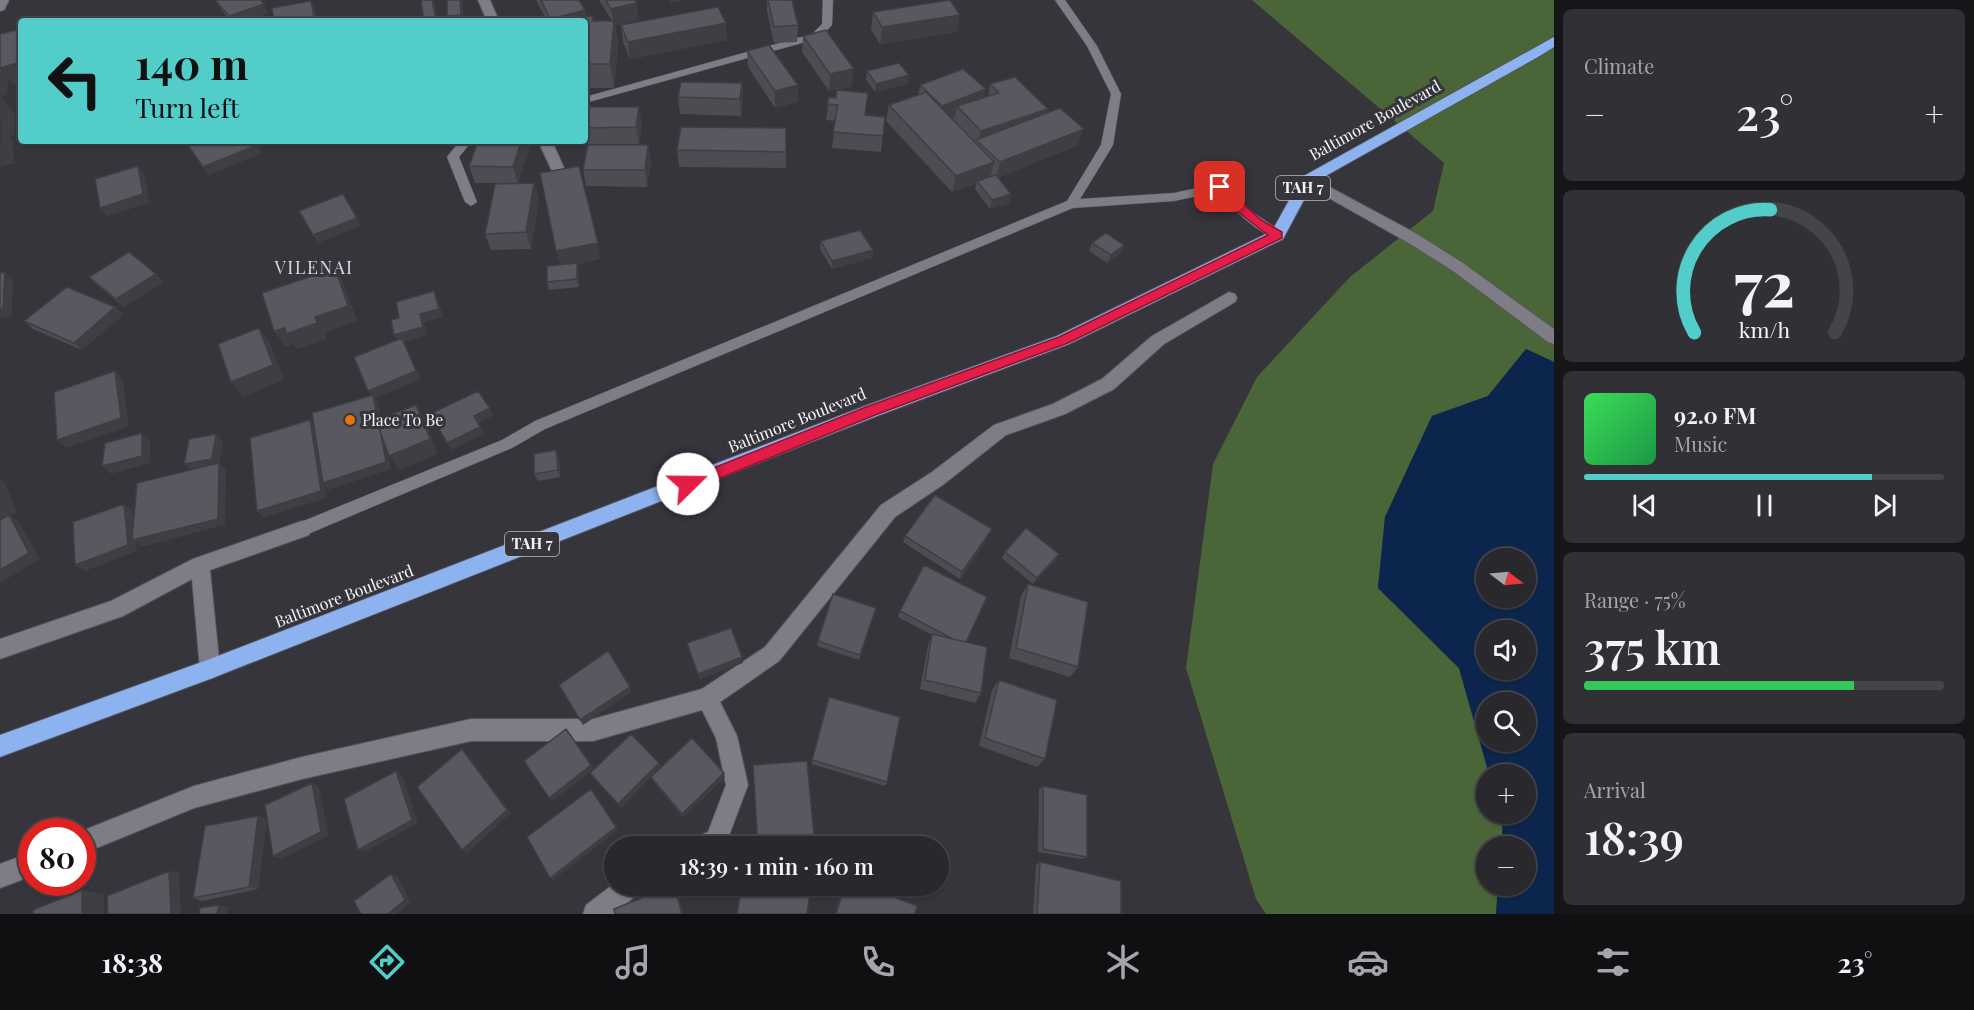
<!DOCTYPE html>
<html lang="en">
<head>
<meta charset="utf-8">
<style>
  body { margin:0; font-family:"Playfair Display",serif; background:#303035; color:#f1f3f6; height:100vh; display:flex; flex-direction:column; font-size:22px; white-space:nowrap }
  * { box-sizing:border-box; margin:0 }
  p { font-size:20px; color:#a5a6aa }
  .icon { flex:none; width:33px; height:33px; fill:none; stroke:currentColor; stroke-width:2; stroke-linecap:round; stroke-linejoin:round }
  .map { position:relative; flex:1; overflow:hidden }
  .sheet { display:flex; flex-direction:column; gap:9px; padding:9px; background:#161619; width:420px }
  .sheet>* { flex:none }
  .hud { position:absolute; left:18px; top:18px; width:570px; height:126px; border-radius:6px; box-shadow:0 2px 4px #0004,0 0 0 2px #444449; background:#53cdca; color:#111; overflow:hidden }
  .needle { width:39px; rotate:106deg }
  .tools { position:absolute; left:1476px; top:548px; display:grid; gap:12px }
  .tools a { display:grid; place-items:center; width:60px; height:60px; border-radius:50%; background:#28282d; box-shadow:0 2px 4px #0004,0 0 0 2px #444449; font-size:30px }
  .speed { position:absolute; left:18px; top:818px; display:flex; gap:12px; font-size:30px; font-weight:700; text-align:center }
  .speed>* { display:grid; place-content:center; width:78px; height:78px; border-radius:50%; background:#28282d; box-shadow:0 2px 4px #0004,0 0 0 2px #444449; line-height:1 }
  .speed .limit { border:9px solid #d22; background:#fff; color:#111 }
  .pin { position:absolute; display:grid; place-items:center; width:51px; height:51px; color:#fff; margin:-26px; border-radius:12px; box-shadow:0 3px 9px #0006 }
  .me { position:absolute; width:66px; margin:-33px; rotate:68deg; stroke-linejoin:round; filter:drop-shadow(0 0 4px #0008) }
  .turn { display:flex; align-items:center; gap:21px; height:126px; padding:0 18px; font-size:27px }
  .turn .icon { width:78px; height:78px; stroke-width:2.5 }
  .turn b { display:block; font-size:42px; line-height:51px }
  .big { font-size:45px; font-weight:600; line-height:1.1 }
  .sheet .tile { flex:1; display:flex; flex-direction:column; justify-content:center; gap:9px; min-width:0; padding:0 21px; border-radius:9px; background:#303035 }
  .sheet .dial { align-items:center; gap:0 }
  .dial svg { height:156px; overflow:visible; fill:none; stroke:#444449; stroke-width:7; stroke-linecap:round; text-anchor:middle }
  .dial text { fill:#f1f3f6; stroke:none }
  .song { display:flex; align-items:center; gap:18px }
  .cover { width:72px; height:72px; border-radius:9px; background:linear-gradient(135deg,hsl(130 70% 55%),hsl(140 70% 35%)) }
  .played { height:6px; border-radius:3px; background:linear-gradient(90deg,#53cdca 80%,#444449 80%) }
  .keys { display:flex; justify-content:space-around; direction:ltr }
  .heat { display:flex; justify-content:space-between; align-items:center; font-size:33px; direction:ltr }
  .charge { height:9px; border-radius:4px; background:linear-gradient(90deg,#34c759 75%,#444449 0) }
  .trip { position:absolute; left:604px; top:836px; width:345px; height:60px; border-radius:30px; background:#28282d; box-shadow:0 2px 4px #0004,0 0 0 2px #444449; font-weight:600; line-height:60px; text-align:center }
  .tab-bar { display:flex; height:96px; justify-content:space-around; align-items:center; background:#101012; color:#a5a6aa }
  .tab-bar .icon { width:42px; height:42px }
  .tab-bar .on { color:#53cdca }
  .tab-bar b { font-size:27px; color:#f1f3f6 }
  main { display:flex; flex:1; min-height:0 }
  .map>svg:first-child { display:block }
</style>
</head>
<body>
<main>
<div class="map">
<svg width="1554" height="914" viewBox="0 0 1554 914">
  <rect width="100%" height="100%" fill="#36353c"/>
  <path fill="#4a6537" d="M1252,0H1554V362L1526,349L1488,396L1432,416L1385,517L1378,588L1459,668L1489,774H1486V813H1500L1503,822L1501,846H1486V885H1498L1496,914H1266L1256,899L1186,668L1213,464L1257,377L1350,277L1433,211L1444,163Z"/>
  <path fill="#0c254c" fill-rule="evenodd" d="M1526,349L1554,362V914H1496L1498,885H1526V846H1501L1503,822L1500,813H1526V774H1489L1459,668L1378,588L1385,517L1432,416L1488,396ZM1486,558H1526V597H1486ZM1486,630H1526V669H1486ZM1486,702H1526V741H1486Z"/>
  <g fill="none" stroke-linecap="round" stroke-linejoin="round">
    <g stroke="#56545b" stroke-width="1">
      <path id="lane" d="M823,0H833L832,25L820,38L585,103V97L812,34L822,24Z
        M1055,0H1065L1097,46L1121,94L1113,145L1080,199L1174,193L1220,183L1224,184L1251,211L1282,232L1284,235L1282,238C1266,242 1228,205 1217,192L1174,201L1073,208L545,429L512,448L308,534L302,536L296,534L294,529L296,524L502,440L535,421L1067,201L1101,145L1111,94L1087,46Z
        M460,141H472L459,157L477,202L471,206L465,202L447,157Z"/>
    </g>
    <g stroke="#56545b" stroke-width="2">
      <path id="street" d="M0,0H9L4,10L0,11Z
        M478,0H490L499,21H487Z
        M538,141H552L564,168L562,171H552Z
        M1307,175L1417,234L1463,263L1554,329V344L1548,342L1453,271L1407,242L1302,183L1300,180L1302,177Z
        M1229,292L1235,294L1237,298L1235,302L1164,344L1114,389L1065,414L1006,435L944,484L895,517L779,661L720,702L737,736L748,785L725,846H691L695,838L708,832L726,785L716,738L702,710L593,741H471L302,779L194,808L82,854V831L194,786L302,757L471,719H593L702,689L765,647L881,505L932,472L994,425L1053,404L1102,379L1152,336Z
        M302,521L309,523L311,529L309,535L210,570L220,669L217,676L210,679L203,676L200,669L192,579L123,616L0,659V639L111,601L193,559Z
        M32,852V876L0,888V864Z
        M615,883V885H643L639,893L614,914H583L586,905Z"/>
    </g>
    <g stroke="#56545b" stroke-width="2">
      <path id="highway" d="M1554,37V47L1538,57L1313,183L1283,239L1069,344L877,416L210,679L0,757V735L210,659L865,406L1057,336L1272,231L1302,177Z"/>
    </g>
    <use href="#lane" fill="#7e7d85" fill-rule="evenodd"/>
    <use href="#street" fill="#7e7d85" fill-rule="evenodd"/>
    <use href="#highway" fill="#8cb2ef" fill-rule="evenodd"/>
  </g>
  <path fill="#4d4c53" d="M536,0H579L585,10L586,16H593L594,21H612L599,0H635L639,19L615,25L618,45L614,88H585V21H547Z
    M767,0H792L798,25L797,42L774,43L767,11Z
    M216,1L268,13L245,21H230L221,9Z
    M873,12L957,32L880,44L871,29Z
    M621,25L727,40L630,59L623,42Z
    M803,36L852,86L829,91L802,52Z
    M747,51L798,85V102L775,108L748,67Z
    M867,71L909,75L908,84L875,92L866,80Z
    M742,83L743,100L741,116L680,114L678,97Z
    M990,84L1047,113L1078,145L998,178L1011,194L1009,203L990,209L975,189L976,184L952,192L886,121L889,105L918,95L920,85L984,97L988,96Z
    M829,97L866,115L885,117L881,152L832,148L835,121L826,120Z
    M585,107L642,123L639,144H581L580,141H585Z
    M786,128V168L679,167L677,150Z
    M531,141L518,183H534L539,199L531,249L491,250L485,234L515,183H475L469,166Z
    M648,145L651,162L647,187L586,186L583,170Z
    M821,241L873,250L872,258L832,269L820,249Z
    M1092,243L1124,245L1121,253L1107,263L1089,251Z
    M601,259L577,264L579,271V287L549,290L547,282V266Z
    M156,274L163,282L124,307L97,285L89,277Z
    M115,307L123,315L82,350L33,329L24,321Z
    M556,450L559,457L560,477L538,481L534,474Z
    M905,536H989L960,579L903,542Z
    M1005,552L1059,554L1056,560L1033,584L1002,558Z
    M1028,584L1078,667L1070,677L1009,658L1021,596Z
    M900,611L966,642L981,693L975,703L920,689L928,645L932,635L898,617Z
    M874,614L859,660L817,646L818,641Z
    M999,680L1045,759L1037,767L979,746L992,690Z
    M812,760L887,782L885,786L812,764Z
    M661,767L725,777L683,817L653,781L651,777L621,808L593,777Z
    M1043,786L1087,857L1082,859L1038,852L1039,790Z
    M258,816L267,819L258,889L202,901L193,898Z
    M1040,862L1121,914H1033L1036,865Z"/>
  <path fill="#3e3e43" d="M432,0H434L438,21H432Z
    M460,0H463V21H449L447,16Z
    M670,0H687L670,3Z
    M311,1L315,9L317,21H299Z
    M637,3L639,19L615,25L618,45L614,88L610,64L614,24L611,9Z
    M264,4L268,13L245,21H231L229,16Z
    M585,10L588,27L585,21H551L550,19Z
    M960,15L957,32L880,44L882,27Z
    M726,23L727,40L630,59L628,42Z
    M21,62V83L13,85L9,79L7,95L0,96V68Z
    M854,69L852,86L829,91L830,74Z
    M909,75L908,84L875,92L876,84Z
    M742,83L743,100L741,116L740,99Z
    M798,85V102L775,108V91Z
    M986,89L982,106H957L955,117L939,123L942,106Z
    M1,96L15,113V135L9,136L12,140L15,163L0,167Z
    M639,107L642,123L639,144L636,127Z
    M1048,109L1044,125L978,142L981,131Z
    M1084,129L1078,145L996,179L1000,162Z
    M521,141H531L518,184L513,167Z
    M257,145L262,153L208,176L203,167Z
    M648,145L651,162L647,187L645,170Z
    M994,162L990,178L977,181L976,184L952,192L956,176Z
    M138,166L144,175L150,203L107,216L100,208Z
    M534,183L539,199L531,249L526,232Z
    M1011,194L1009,203L990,209L992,200Z
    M357,218L361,226L318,243L313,235Z
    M598,243L601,259L577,264L579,271V287L577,279L561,267L556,251Z
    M1124,245L1121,253L1107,263L1111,255Z
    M873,250L872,258L832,269V261Z
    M335,268L344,284L357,321L325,333L327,339L297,349L293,344L285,347L274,331L315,317Z
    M5,272L13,280L12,316L0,319V309Z
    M156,274L163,282L124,307L116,299Z
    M434,291L438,299L443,317L424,322L427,335L404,342L421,379L375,398L378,402L391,469L328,490L325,485L326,498L263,518L257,511L310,420L316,427L373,398L368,391L399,343L394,335L420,314Z
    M115,307L123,315L82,350L74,343Z
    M259,328L270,343L284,380L243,397L231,382Z
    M115,371L123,379L129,426L66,448L57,440Z
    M416,405L425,419L438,454L399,470L389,456Z
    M490,408L493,416L477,424L474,416Z
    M480,427L484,434L451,450L447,443Z
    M142,433L150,440V463L111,474L102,466Z
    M216,434L223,441L220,464L226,470L225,525L141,547L136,543L137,551L85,571L75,565L124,504L132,510L136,540L192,471L184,464Z
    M556,450L559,457L560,477L558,470Z
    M0,479L5,482L17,513L11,516L19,522L40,559L0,583Z
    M992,529L989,536L960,579L962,572Z
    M1059,554L1056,560L1033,584L1037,578Z
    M742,657L743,663L699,679L698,674Z
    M630,687L632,692L583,725L580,720Z
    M566,729L594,769L553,801L549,798Z
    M462,749L467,754L511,813L467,853L462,850Z
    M659,763L661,767L621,808L618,804Z
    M396,771L402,775L418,823L365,852L358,850Z
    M724,773L725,777L683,817L682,814Z
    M312,783L319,787L329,835L281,859L273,856Z
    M591,789L618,830L553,880L550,878Z
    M258,816L267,819L258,889L249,887Z
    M169,871L179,873L181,914H171Z
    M391,874L397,876L411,902L397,914H388Z
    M674,885L676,887L684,914H682Z
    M82,890L104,894V914H82Z
    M219,905L228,907L227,914H217Z"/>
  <path fill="#595860" stroke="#3e3e43" stroke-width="1.5" d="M218,0H261L264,4L229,16L216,1Z
    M421,0H432L436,20L424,21Z
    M447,0H460L461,15L447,16Z
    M541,0H579L585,10L550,19Z
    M606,0H635L637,3L611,9Z
    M768,0H792L798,25L774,27Z
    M950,0L960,15L882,27L873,12Z
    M311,1L314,18L299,21H274L272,8Z
    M718,7L726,23L628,42L621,25Z
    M593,16L592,21H614L610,64H585V21H565L566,17Z
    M21,29V62L0,68V34Z
    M826,30L854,69L830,74L803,36Z
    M769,45L798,85L775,91L747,51Z
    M899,63L909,75L876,84L867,71Z
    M0,68L2,71L0,83Z
    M963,69L986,89L942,106L920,85Z
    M1015,77L1048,109L981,131L957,106L999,93L990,84Z
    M681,82L742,83L740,99L678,97Z
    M837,90L868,93L865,115L885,117L883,136L833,132L838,105L827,104L829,97L836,98Z
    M926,92L994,162L956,176L889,105Z
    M0,96H1L0,118Z
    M585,107H639L636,127L585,128Z
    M1060,108L1084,129L1000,162L976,140Z
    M681,127L786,128V152L677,150Z
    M197,141H255L257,145L203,167L188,145Z
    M478,141H521L513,167L469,166Z
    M588,145H648L645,170H583Z
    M138,166L143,194L100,208L95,179Z
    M579,166L598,243L556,251L540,173Z
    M996,175L1011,194L992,200L977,181Z
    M534,183L526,232L485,234L495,184Z
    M343,194L357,218L313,235L299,211Z
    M860,230L873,250L832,261L821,241Z
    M1106,233L1124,245L1111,255L1092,243Z
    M129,252L156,274L116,299L89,277Z
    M577,263V279L547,282V266Z
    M335,268L348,306L315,317L317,323L286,334L285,328L274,331L262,293Z
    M5,272L3,308L0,309V273Z
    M67,287L115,307L74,343L24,321Z
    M434,291L439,309L420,314L423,327L394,335L391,320L399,318L396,302Z
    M259,328L273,365L231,382L218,344Z
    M402,338L416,371L368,391L354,357Z
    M115,371L121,418L57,440L54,392Z
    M478,391L490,408L474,416L480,427L447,443L430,414Z
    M373,395L378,420H376L380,430L386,462L323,483L312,413Z
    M416,405L430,439L389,456L376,420Z
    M310,420L321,491L257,511L250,438Z
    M142,433V456L102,466L105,443Z
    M216,434L212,459L184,464L189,439Z
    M556,450L558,470L534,474V454Z
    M219,463L218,519L132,540L137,483Z
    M935,495L992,529L962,572L905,536Z
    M124,504L128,545L75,565L73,522Z
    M9,515L29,553L0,570V520Z
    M1026,528L1059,554L1037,578L1005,552Z
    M924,565L987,597L966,642L953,639L900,611Z
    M1028,584L1088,602L1078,667L1016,648Z
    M833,594L876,608L860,655L818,641Z
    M731,628L742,657L698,674L687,643Z
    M932,634L987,647L981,693L925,680Z
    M608,651L630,687L580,720L559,685Z
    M999,680L1057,700L1045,759L985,738Z
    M829,697L900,717L887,782L812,760Z
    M566,729L591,765L549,798L524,761Z
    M631,734L659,763L618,804L590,773Z
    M692,738L724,773L682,814L651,777Z
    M462,749L507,810L462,850L417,787Z
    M807,761L815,846H758L753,765Z
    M396,771L412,820L358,850L344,799Z
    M312,783L321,832L273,856L265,805Z
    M1043,786L1087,795V857L1043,849Z
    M591,789L616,827L550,878L527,837Z
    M258,816L249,887L193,898L205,826Z
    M1040,862L1121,881V914H1037Z
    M169,871L171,914H108L107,896Z
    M391,874L405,900L388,914H361L354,901Z
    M674,885L682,914H615L614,909Z
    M742,885H811L807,914H737Z
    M845,885H864L917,906L915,914H836Z
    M82,890V914H33V910Z
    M219,905L217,914H199L200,908Z"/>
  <path fill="#e11d48" stroke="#92132f" stroke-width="1.5" d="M1220,183L1261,220L1282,232V238L1068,343L875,415L693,489H683L681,484L683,480L866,407L1059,337L1268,235L1225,202L1214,187Z"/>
  <circle fill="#e8710a" stroke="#36353c" stroke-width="2" cx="350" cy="420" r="6"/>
  <g text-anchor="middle" stroke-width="6" stroke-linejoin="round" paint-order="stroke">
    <g fill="#36353c" stroke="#bcbbc0" stroke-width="1.5">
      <rect x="1276" y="176" width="54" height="24" rx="4.5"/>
      <rect x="505" y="532" width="54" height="24" rx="4.5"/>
    </g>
    <g font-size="15" font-weight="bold" fill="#f5f4f9">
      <text x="1303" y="193">TAH 7</text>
      <text x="532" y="549">TAH 7</text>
    </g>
    <g font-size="16" fill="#f5f4f9" stroke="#36353c">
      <text transform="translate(1375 120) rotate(-29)" y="6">Baltimore Boulevard</text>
      <text transform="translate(797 420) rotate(-22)" y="6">Baltimore Boulevard</text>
      <text transform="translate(344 596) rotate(-21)" y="6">Baltimore Boulevard</text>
    </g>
    <g font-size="16" fill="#f5f4f9" stroke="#36353c" text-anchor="start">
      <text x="362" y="426">Place To Be</text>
    </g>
    <g font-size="18" letter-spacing="1.5" fill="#d9d7e0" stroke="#36353c">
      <text x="314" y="274">VILENAI</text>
    </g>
  </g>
</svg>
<div class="tools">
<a><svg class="needle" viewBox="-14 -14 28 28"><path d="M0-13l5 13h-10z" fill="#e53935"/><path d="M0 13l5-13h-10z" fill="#a5a6aa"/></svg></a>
<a><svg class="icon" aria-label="sound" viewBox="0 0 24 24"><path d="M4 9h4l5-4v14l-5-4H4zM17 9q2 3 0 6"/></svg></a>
<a><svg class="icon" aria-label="search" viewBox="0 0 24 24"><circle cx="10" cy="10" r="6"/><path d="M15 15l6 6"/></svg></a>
<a>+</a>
<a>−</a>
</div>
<div class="speed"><div class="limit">80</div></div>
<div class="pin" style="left:1220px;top:187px;background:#d93025"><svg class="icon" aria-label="arrive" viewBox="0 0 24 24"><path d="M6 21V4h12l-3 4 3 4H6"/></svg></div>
<svg class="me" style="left:688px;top:484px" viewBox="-20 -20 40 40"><circle r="19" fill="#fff"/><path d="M0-13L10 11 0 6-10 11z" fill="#e11d48"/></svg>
<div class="trip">18:39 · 1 min · 160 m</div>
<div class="hud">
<div class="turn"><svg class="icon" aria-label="left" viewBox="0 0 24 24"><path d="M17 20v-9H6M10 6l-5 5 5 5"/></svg><div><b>140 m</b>Turn left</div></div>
</div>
</div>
<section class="sheet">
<div class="tile"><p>Climate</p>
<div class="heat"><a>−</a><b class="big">23°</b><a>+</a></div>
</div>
<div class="tile dial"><svg viewBox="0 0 100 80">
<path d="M14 69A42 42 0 1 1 86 69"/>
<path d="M14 69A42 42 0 0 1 53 6" stroke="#53cdca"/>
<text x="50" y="56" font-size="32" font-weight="700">72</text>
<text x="50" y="72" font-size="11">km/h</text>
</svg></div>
<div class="tile">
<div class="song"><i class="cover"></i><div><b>92.0 FM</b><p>Music</p></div></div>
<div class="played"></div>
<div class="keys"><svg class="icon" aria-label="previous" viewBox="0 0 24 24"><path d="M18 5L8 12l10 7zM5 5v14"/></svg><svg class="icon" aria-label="pause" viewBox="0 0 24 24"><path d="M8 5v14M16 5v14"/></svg><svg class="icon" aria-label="next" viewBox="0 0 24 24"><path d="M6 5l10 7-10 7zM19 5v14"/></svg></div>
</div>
<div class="tile"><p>Range · 75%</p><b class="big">375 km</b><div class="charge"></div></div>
<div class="tile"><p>Arrival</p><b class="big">18:39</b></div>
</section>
</main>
<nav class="tab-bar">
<b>18:38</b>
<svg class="icon on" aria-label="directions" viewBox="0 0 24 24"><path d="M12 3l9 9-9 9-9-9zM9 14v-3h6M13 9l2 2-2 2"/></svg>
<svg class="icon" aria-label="music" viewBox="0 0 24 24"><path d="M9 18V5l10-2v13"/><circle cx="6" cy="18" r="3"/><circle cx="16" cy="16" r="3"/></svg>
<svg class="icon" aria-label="phone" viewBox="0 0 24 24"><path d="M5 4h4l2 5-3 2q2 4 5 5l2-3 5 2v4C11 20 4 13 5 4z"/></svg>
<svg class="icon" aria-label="climate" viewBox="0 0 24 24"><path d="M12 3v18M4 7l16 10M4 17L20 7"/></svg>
<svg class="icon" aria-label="car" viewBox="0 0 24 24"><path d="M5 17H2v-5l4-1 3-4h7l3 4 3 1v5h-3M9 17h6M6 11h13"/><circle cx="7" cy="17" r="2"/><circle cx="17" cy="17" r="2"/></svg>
<svg class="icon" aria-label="filters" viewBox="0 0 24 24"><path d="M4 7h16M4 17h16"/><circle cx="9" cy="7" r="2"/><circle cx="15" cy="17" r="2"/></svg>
<b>23°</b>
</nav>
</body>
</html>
